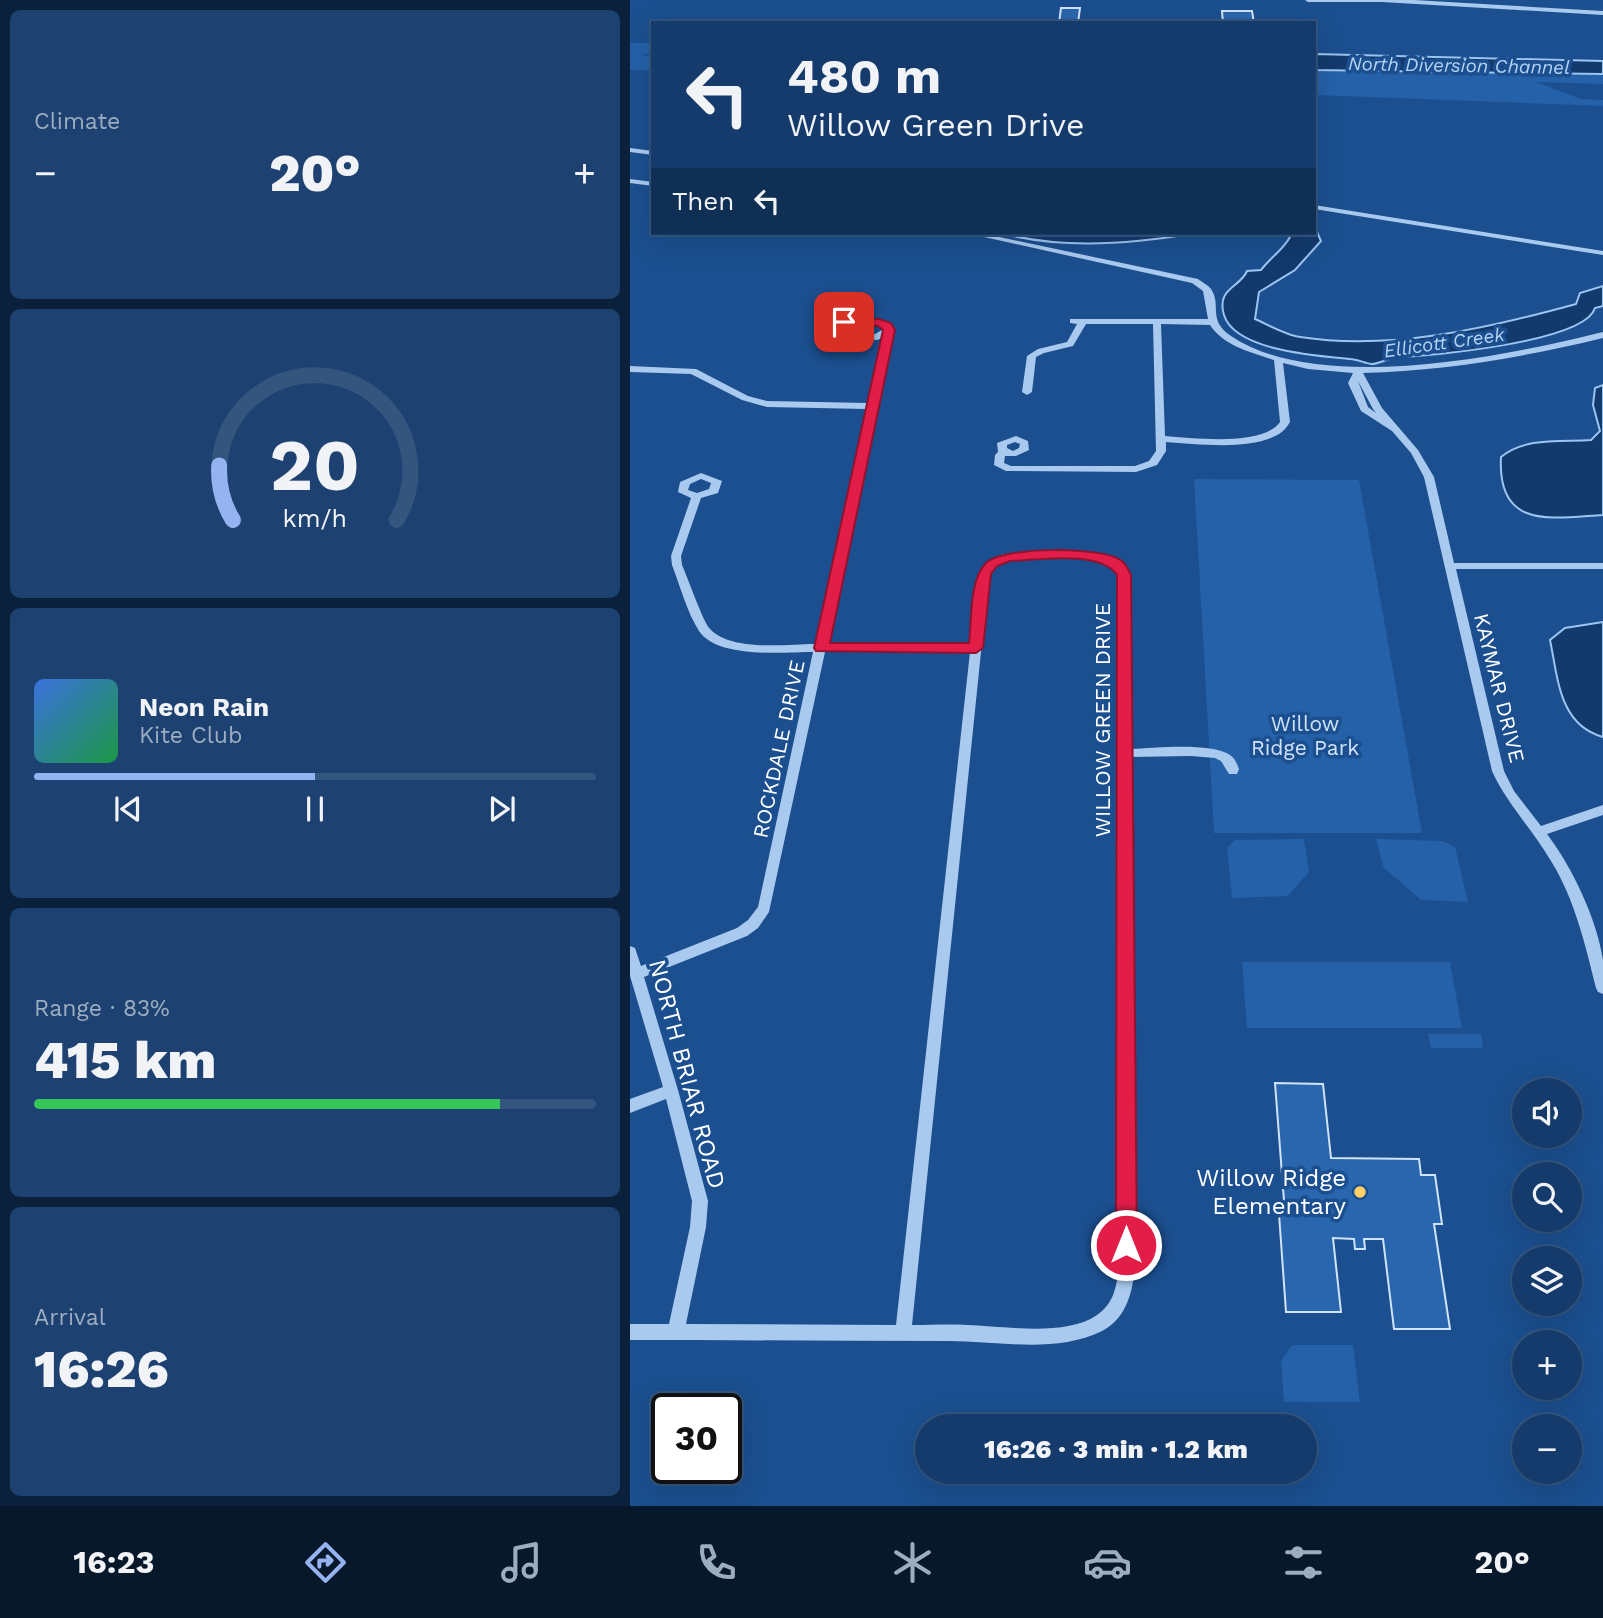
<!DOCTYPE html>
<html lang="en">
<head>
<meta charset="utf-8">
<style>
  body { margin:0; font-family:"Work Sans",sans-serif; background:#1d4271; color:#f1f3f6; height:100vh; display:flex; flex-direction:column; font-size:26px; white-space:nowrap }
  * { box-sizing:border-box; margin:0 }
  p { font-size:23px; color:#9dadc1 }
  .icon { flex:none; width:38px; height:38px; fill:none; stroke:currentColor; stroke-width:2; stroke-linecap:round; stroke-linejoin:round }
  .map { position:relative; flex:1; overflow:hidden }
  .sheet { display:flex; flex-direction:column; gap:10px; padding:10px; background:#0b203b; width:630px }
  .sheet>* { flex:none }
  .guide { position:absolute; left:21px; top:21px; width:665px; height:214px; border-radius:0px; box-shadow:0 7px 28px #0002,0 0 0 2px #33557e; background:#143b6b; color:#f1f3f6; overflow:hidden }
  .controls { position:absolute; left:882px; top:1078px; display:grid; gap:14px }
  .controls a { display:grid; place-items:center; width:70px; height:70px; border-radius:50%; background:#143b6b; box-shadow:0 7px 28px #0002,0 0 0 2px #33557e; font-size:35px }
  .speed { position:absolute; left:21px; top:1393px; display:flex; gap:14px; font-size:35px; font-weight:700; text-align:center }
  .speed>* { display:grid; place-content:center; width:91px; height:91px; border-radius:50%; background:#143b6b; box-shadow:0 7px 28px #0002,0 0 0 2px #33557e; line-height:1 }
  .speed .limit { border:4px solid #111; border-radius:10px; background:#fff; color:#111 }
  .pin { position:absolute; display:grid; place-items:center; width:60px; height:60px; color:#fff; margin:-30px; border-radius:14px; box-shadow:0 4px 10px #0006 }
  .me { position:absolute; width:77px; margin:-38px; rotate:0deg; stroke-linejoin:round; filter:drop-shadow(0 0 5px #0008) }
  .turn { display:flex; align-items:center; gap:24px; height:147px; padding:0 21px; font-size:32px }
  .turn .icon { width:91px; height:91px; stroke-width:2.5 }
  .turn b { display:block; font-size:49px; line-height:60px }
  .then { display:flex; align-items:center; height:66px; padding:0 21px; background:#0003; gap:14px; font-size:26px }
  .big { font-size:52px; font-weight:800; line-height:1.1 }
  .sheet .tile { flex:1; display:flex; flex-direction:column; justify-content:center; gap:10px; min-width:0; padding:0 24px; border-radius:10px; background:#1d4271 }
  .sheet .dial { align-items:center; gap:0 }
  .dial svg { height:182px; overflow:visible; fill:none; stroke:#33557e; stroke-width:7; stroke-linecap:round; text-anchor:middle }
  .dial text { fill:#f1f3f6; stroke:none }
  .song { display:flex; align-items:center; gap:21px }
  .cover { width:84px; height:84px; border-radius:10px; background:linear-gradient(135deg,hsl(220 70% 55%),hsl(140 70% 35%)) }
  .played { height:7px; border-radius:4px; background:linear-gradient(90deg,#95b2f1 50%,#33557e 50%) }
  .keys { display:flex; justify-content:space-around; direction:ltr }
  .heat { display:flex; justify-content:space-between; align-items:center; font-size:38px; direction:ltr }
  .charge { height:10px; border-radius:5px; background:linear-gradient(90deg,#34c759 83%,#33557e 0) }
  .trip { position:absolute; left:285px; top:1414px; width:402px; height:70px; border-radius:35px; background:#143b6b; box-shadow:0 7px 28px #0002,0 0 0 2px #33557e; font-weight:800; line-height:70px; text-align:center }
  .dock { display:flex; height:112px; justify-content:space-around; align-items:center; background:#08182b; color:#9dadc1 }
  .dock .icon { width:49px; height:49px }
  .dock .active { color:#95b2f1 }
  .dock b { font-size:32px; color:#f1f3f6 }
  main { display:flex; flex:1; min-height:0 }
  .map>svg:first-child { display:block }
</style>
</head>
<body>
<main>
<section class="sheet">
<div class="tile"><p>Climate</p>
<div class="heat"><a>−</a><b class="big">20°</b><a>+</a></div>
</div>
<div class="tile dial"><svg viewBox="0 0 100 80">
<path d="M14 69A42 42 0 1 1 86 69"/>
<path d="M14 69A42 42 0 0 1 8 45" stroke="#95b2f1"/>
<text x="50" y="56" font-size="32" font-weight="700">20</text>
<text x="50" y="72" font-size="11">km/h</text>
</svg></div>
<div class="tile">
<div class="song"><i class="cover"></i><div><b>Neon Rain</b><p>Kite Club</p></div></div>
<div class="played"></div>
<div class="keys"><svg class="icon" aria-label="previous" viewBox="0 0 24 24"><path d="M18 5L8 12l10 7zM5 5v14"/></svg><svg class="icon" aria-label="pause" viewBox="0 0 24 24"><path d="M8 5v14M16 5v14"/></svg><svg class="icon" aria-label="next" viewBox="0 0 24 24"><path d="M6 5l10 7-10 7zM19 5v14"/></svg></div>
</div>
<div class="tile"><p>Range · 83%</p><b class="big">415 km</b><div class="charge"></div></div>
<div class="tile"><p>Arrival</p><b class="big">16:26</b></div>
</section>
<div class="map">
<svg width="973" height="1506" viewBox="0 0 973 1506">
  <rect width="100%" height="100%" fill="#1b4f8f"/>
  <path fill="#2461a8" d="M0,43H23V53L10,55L23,56V70H0Z
    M684,70L973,74V84L906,82L951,99L973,100V106L684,95Z
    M564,479L729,480L792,833H584Z
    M674,839L679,872L658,896L602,898L597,848L605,840Z
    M746,839L813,841L825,847L838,902L791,900L753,867Z
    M612,962H820L832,1028H617Z
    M798,1034H851L853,1048H801Z
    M662,1345H723L730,1402H654L651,1361Z"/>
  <path fill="#123a6d" stroke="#9cc4f0" stroke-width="2" d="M684,54L973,61V74L684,70Z
    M684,225L691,241L665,270L629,292L625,319C639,325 655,335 670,337C761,351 859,328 946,304L950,293L973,286V306L965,308C955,342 801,356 767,357C758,358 750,364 741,364C734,363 727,359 720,359C689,356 605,351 594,315C586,288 610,288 617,271L631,270C641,257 653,250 660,237L658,233H684Z
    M371,233H566C503,244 433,250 371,233Z
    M973,385V515C921,518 867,530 871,457C895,437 931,442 961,440L970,431L963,405L965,388Z
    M973,622V737C929,725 928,678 920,640L935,628Z"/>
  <path fill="#2a66ad" stroke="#cfe3fa" stroke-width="2" d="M431,8H450L448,23H429Z
    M592,11H622L624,23H593Z
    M645,1083L693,1084L701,1158L789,1159L791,1175H805L812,1224H804L820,1329H764L753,1239H734L735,1249H725L724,1239L703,1238L711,1312H656L649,1214H655Z"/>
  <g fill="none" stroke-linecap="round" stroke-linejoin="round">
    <path fill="#a9c9ee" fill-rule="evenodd" d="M675,0H784L973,11V15L752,2H678Z
      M0,148L23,151V155L0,152Z
      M0,179L23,182V186L0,183Z
      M684,205L973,251V255L684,209Z
      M336,233H350L568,279C572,282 578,285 581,289C592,305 577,320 601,336C689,395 876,356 973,332V338C895,357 814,371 733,373L752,408L788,450L804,477L824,563H973V569H826L874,771L884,791L911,826L973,805V815L917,834C942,867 967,919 973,960C973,971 973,983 973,994L968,992L966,988C955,944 945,900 921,861C903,830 877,804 862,771L794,477L781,453L762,431L731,411L718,383L723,373L678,369L653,363L660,422C657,427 654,431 649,434C621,451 568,444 536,442V451L527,465L506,472L376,471L364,465L365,455L368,452L367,443L386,436L398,441L399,450L386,456H375L374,463L381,466H505L519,461L526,451L523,324H456L443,346L414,353L406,357L402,392L397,395L392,392L397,356L408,349L437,342L447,324L440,323V319H578L573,291L562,283ZM531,324L580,325C594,346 620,352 644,360L650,422C632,447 564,438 535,436ZM728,381L743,409L746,413L738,407ZM385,442L390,444L389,448L383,451L377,448V445Z
      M210,319H249L260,323L263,330L196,644H341L349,574L358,561L373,554L460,552L484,558L499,575L501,749C524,748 581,742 600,755C605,758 607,764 609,769L607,774H599L591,761L585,758L561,756L501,757L504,1273C502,1296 494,1320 472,1331C425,1354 369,1341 319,1341C213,1341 106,1340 0,1340V1324H39L60,1227L62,1201L36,1099L0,1113V1099L33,1087L0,976V946L5,948L11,966L107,928L118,920L128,907L183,652C153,652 88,659 69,631C57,612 50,586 42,565L41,556L61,498L48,492L50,482L71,473L92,481L88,493L71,498L51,556L52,565C58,578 73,622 80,629C102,652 156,644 185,644L237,409L137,407L112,400L61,374L0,372V366L66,369L118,396L137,401L238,403L252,338L247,340L201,338L195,329ZM212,325H248L254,329L245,334L207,333L204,330ZM71,479L81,483L79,489L67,493L58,490L60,484ZM460,558L476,562L489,576L488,1273C486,1290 482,1305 467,1315C436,1337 373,1326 337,1325C319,1324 301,1325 282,1325L359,574L366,565L379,559ZM195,652H340L266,1325L56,1324L76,1227L78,1201L48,1090L14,977L117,936L128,928L139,912Z"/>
  </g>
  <path fill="#e11d48" stroke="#92132f" stroke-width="2" d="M214,319H249L261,323L265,330L200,643H339C342,620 339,582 355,564C370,546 474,546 492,561C496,564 499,571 501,575L507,1245L504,1252L496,1255L489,1252L486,1245L487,575C471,550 407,560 380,561L367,566L361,574L353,648L346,653L186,651L184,648L253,330L248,326L210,324L209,322Z"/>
  <circle fill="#ffd166" stroke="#1b4f8f" stroke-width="2.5" cx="730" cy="1192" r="7"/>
  <g text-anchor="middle" stroke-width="7" stroke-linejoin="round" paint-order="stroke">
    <g font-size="19" font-style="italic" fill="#b5d3f5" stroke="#1b4f8f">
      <text transform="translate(829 65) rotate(1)" y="7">North Diversion Channel</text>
      <text transform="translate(814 342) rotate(-8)" y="7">Ellicott Creek</text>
    </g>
    <g font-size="21" fill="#fff" stroke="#1b4f8f">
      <text transform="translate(869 688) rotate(76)" y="7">KAYMAR DRIVE</text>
      <text transform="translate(473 720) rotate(-90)" y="7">WILLOW GREEN DRIVE</text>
      <text transform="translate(149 749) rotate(-78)" y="7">ROCKDALE DRIVE</text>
    </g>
    <g font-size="21" fill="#cfe3fa" stroke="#1b4f8f">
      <text x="675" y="731">Willow<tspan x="675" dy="24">Ridge Park</tspan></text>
    </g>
    <g font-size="24" fill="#fff" stroke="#1b4f8f">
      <text transform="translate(57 1074) rotate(75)" y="8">NORTH BRIAR ROAD</text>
    </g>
    <g font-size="24" fill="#fff" stroke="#1b4f8f" text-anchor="end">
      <text x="716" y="1186">Willow Ridge<tspan x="716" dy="28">Elementary</tspan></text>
    </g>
  </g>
</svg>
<div class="controls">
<a><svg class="icon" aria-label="sound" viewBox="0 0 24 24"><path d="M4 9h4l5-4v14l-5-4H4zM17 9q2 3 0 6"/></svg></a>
<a><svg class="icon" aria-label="search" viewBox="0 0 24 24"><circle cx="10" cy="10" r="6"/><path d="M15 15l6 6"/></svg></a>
<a><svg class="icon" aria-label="layers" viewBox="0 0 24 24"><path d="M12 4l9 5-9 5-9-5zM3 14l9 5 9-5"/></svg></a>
<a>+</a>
<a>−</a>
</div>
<div class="speed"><div class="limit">30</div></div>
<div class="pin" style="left:214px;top:322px;background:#d93025"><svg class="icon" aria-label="arrive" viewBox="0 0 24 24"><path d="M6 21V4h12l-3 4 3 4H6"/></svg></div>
<svg class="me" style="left:496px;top:1245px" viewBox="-20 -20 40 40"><circle r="17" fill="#e11d48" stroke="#fff" stroke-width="3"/><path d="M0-11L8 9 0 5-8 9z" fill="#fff"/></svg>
<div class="trip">16:26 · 3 min · 1.2 km</div>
<div class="guide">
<div class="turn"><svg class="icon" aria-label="left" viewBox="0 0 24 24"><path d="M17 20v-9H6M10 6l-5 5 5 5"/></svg><div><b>480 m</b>Willow Green Drive</div></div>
<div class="then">Then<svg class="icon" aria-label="left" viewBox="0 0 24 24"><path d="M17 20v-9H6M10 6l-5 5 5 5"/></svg></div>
</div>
</div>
</main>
<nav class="dock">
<b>16:23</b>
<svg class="icon active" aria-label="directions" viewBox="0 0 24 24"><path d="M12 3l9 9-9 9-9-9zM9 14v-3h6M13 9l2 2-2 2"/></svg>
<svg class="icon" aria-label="music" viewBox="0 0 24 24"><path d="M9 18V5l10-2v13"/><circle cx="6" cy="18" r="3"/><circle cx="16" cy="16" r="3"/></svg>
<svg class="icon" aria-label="phone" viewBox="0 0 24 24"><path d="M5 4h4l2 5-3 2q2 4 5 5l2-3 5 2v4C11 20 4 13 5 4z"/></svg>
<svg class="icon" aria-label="climate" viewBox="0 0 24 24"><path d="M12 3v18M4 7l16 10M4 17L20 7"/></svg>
<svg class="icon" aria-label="car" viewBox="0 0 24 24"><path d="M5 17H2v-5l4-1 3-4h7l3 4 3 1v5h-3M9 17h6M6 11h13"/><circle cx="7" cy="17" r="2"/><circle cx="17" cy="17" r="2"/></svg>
<svg class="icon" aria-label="filters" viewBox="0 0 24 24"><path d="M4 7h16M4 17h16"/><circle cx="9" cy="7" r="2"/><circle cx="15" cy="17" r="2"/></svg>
<b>20°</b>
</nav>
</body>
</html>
